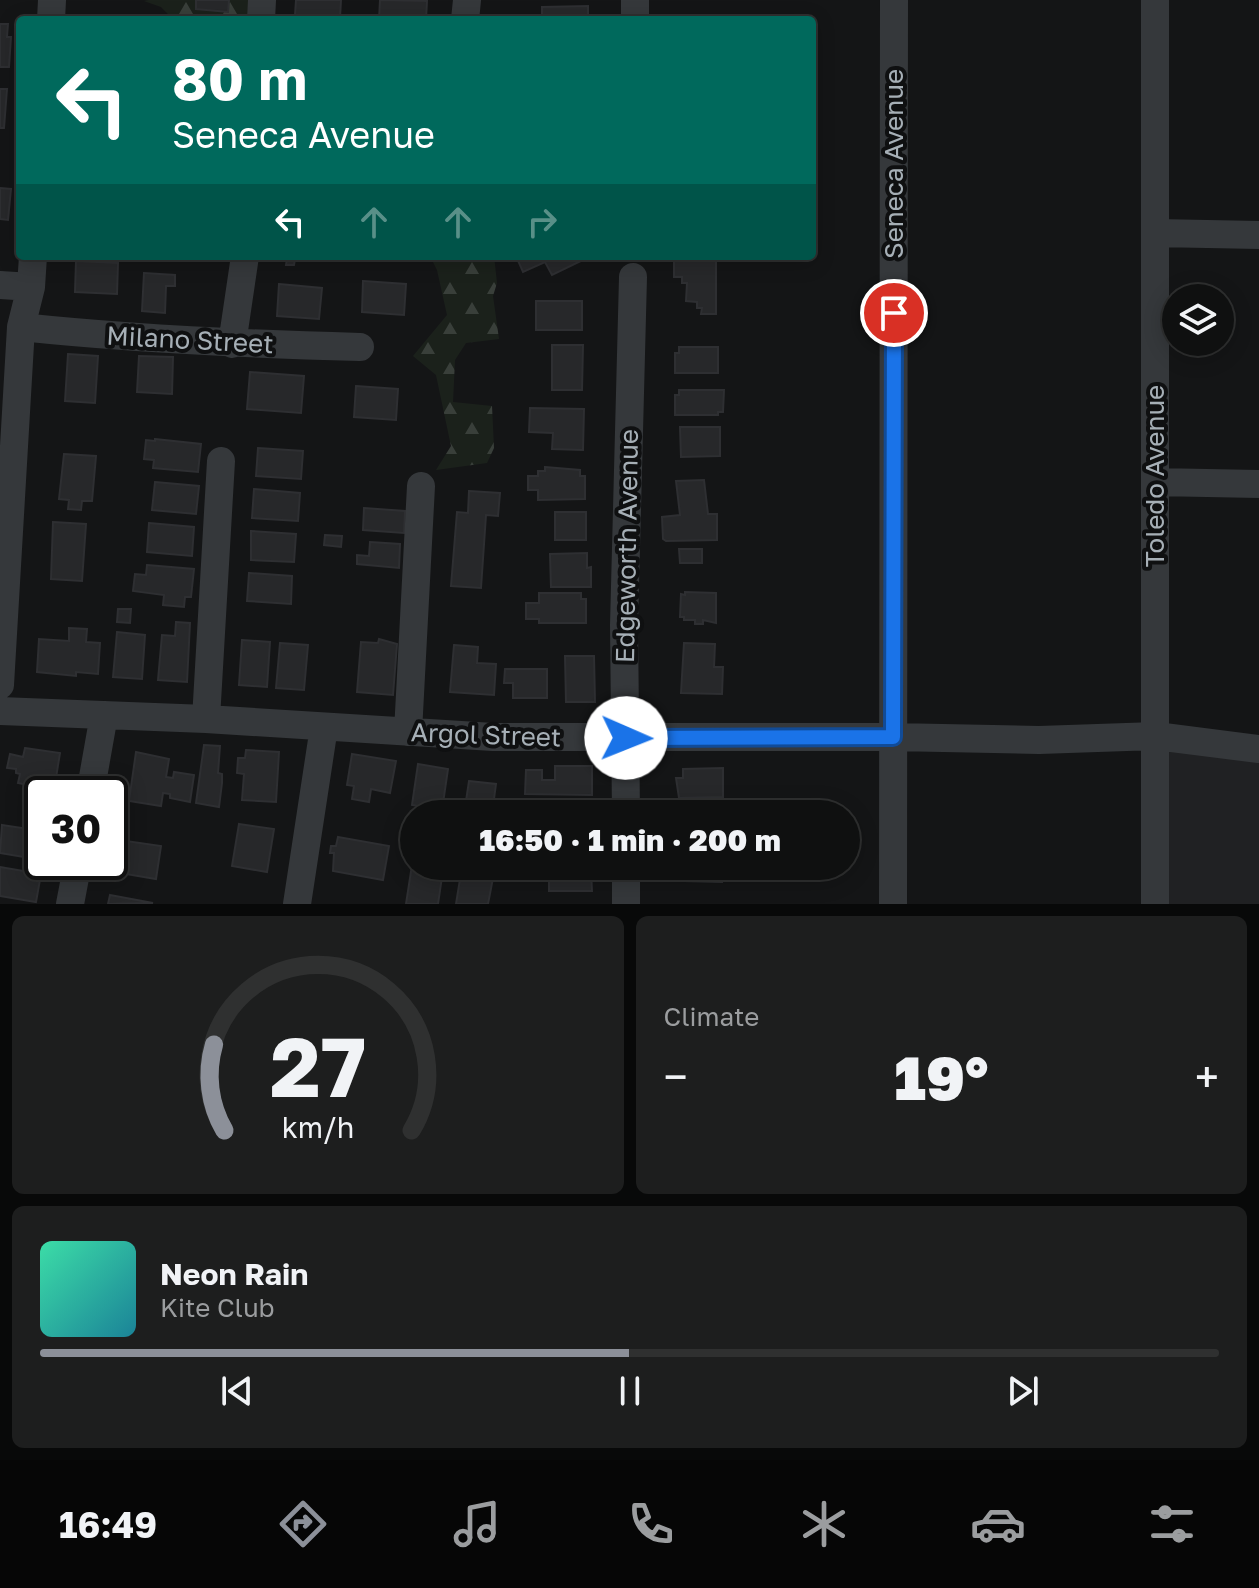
<!DOCTYPE html>
<html lang="en">
<head>
<meta charset="utf-8">
<style>
  body { margin:0; font-family:"Golos Text",sans-serif; background:#1d1e1e; color:#f1f3f6; height:100vh; display:flex; flex-direction:column; font-size:30px; white-space:nowrap }
  * { box-sizing:border-box; margin:0 }
  p { font-size:26px; color:#9b9d9f }
  .icon { flex:none; width:44px; height:44px; fill:none; stroke:currentColor; stroke-width:2; stroke-linecap:round; stroke-linejoin:round }
  .map { position:relative; height:904px; overflow:hidden }
  .details { display:flex; flex-direction:column; gap:12px; padding:12px; background:#080909; flex:1 }
  .details>* { flex:none }
  .guide { position:absolute; left:16px; top:16px; width:800px; height:244px; border-radius:8px; box-shadow:0 4px 20px #0003,0 0 0 2px #2f3030; background:#00695c; color:#fff; overflow:hidden }
  .tools { position:absolute; left:1162px; top:284px; display:grid; gap:16px }
  .tools a { display:grid; place-items:center; width:72px; height:72px; border-radius:50%; background:#0f1010; box-shadow:0 4px 20px #0003,0 0 0 2px #2f3030; font-size:40px }
  .speed { position:absolute; left:24px; top:776px; display:flex; gap:16px; font-size:40px; font-weight:700; text-align:center }
  .speed>* { display:grid; place-content:center; width:104px; height:104px; border-radius:50%; background:#0f1010; box-shadow:0 4px 20px #0003,0 0 0 2px #2f3030; line-height:1 }
  .speed .limit { border:4px solid #111; border-radius:12px; background:#fff; color:#111 }
  .pin { position:absolute; display:grid; place-items:center; width:68px; height:68px; color:#fff; margin:-34px; border:4px solid #fff; border-radius:50%; box-shadow:0 2px 8px #0007 }
  .me { position:absolute; width:88px; margin:-44px; rotate:91deg; stroke-linejoin:round; filter:drop-shadow(0 0 6px #0008) }
  .turn { display:flex; align-items:center; gap:28px; height:168px; padding:0 24px; font-size:36px }
  .turn .icon { width:104px; height:104px; stroke-width:2.5 }
  .turn b { display:block; font-size:56px; line-height:68px }
  .lanes { display:flex; align-items:center; height:76px; padding:0 24px; background:#0003; justify-content:center; gap:40px; direction:ltr }
  .lanes .off { opacity:.35 }
  .big { font-size:60px; font-weight:800; line-height:1.1 }
  .details .tile { flex:1; display:flex; flex-direction:column; justify-content:center; gap:12px; min-width:0; padding:0 28px; border-radius:12px; background:#1d1e1e }
  .details .dial { align-items:center; gap:0 }
  .dial svg { height:208px; overflow:visible; fill:none; stroke:#2f3030; stroke-width:7; stroke-linecap:round; text-anchor:middle }
  .dial text { fill:#f1f3f6; stroke:none }
  .song { display:flex; align-items:center; gap:24px }
  .cover { width:96px; height:96px; border-radius:12px; background:linear-gradient(135deg,hsl(160 70% 55%),hsl(190 70% 35%)) }
  .played { height:8px; border-radius:4px; background:linear-gradient(90deg,#8c9099 50%,#2f3030 50%) }
  .keys { display:flex; justify-content:space-around; direction:ltr }
  .heat { display:flex; justify-content:space-between; align-items:center; font-size:44px; direction:ltr }
  .details .tiles { flex:1; display:grid; gap:12px; grid-template-columns:1fr 1fr }
  .tile:last-child { grid-column:span 2 }
  .trip { position:absolute; left:400px; top:800px; width:460px; height:80px; border-radius:40px; background:#0f1010; box-shadow:0 4px 20px #0003,0 0 0 2px #2f3030; font-weight:800; line-height:80px; text-align:center }
  .dock { display:flex; height:128px; justify-content:space-around; align-items:center; background:#060606; color:#9b9d9f }
  .dock .icon { width:56px; height:56px }
  .dock .selected { color:#8c9099 }
  .dock b { font-size:36px; color:#f1f3f6 }
  .map>svg:first-child { display:block }
</style>
</head>
<body>
<div class="map">
<svg width="1259" height="904" viewBox="0 0 1259 904">
  <defs>
    <pattern id="forest-firs" width="22" height="20" patternUnits="userSpaceOnUse" patternTransform="scale(2)"><rect width="22" height="20" fill="#1b211b"/><path d="M5 1l3.5 6h-7zM16 11l3.5 6h-7z" fill="#393f3a"/></pattern>
  </defs>
  <rect width="100%" height="100%" fill="#141516"/>
  <path fill="#202123" d="M1259,749V904H1153L1156,750Z"/>
  <path fill="url(#forest-firs)" d="M149,0H261L259,20H174L161,7L144,1Z
    M430,256H494L497,283L493,296L499,339L466,343L455,360L453,402L492,406L494,448L487,463L436,470L451,446L436,375L413,356L447,315L437,270Z"/>
  <path fill="#27282a" stroke="#2e2f32" stroke-width="2" d="M196,0H229L228,12L196,9Z
    M296,0H341L340,18L295,15Z
    M380,0L427,1L426,20H379Z
    M588,6V20H542V7Z
    M0,24H8L7,37H11L9,67H0Z
    M0,89H7L4,128H0Z
    M0,188L11,189L8,220L0,219Z
    M279,256H321V261L295,259L294,265H286L287,259H278Z
    M516,256H591L552,275L545,262L523,272Z
    M674,257L716,258V314H701L702,308H697V302L686,301L687,283H682V277H674Z
    M76,261L118,263L117,294L75,292Z
    M144,273L175,275V286H166L165,313L142,311Z
    M363,281L406,284L404,315L362,312Z
    M279,284L322,288L319,319L277,316Z
    M536,301H582V330H536Z
    M552,345H583L582,390H552Z
    M679,347H718V373H675V353H679Z
    M68,354L98,356L95,403L65,401Z
    M139,356L173,357L172,394L137,392Z
    M250,372L304,376L301,413L247,409Z
    M356,386L398,389L396,420L354,417Z
    M679,390H724L723,412H718V415H675V395H679Z
    M530,408L584,409L583,450L552,449L553,433L529,432Z
    M680,427H720V456L681,457Z
    M155,439L201,444L198,472L153,468L154,460L144,459L146,440L155,441Z
    M258,448L303,451L301,479L256,476Z
    M64,454L96,456L92,501H82L81,510L68,509L69,500L59,499Z
    M545,467L580,470V476H585V499L538,500V490H528V476H538V471H545Z
    M704,480L708,514H717V540L666,541L663,539L662,517L680,515L676,481Z
    M155,482L199,486L196,514L152,510Z
    M254,489L300,493L298,521L252,518Z
    M469,491L500,493L498,516L486,515L481,588L451,586L457,512L468,513Z
    M364,508L405,511L404,533L363,530Z
    M555,512H586V540H555Z
    M53,522L86,524L82,581L51,579Z
    M149,523L194,527L192,556L147,552Z
    M251,531L296,534L294,562L251,560Z
    M325,535L342,536L341,547L324,545Z
    M370,542L400,544L399,568L357,564V555L369,556Z
    M679,549H702V563H680Z
    M587,553V568L591,567V587H551L550,554Z
    M147,565L194,569L191,597H185L184,607L163,605L164,595L133,591L135,574L146,575Z
    M249,573L292,576L291,604L247,601Z
    M685,592L716,593V623L703,620V624H695V620H684V617H680L681,594L685,595Z
    M539,593H581V599H586V623H539V619H526V603H539Z
    M118,609H131L130,623L117,622Z
    M176,622L190,623L187,682L158,680L162,635L175,636Z
    M69,628L87,629L86,642L100,643L98,674L76,672V676L37,672L39,639L69,641Z
    M117,632L145,635L142,679L113,677Z
    M379,639L397,644L393,695L357,692L361,642L378,643Z
    M242,640L270,642L267,687L239,685Z
    M280,643L308,645L304,690L276,688Z
    M684,643L715,644L714,667H723L722,694L681,693Z
    M454,645L478,647L477,663L496,664L494,695L450,692Z
    M565,656H594L595,702H566Z
    M505,669H547V698H513V683H504Z
    M204,745L220,746L218,773L222,774V783L219,807L196,803Z
    M25,748L60,753L54,790L18,783L20,774L16,773V769L7,768L10,754L23,757Z
    M246,750L279,752L276,802L242,800L244,774L237,773L238,758H245Z
    M136,752L169,759L166,777L173,778L174,772L194,775L190,802L170,798V794L163,793L161,806L129,801Z
    M352,754L396,761L390,793L371,789L369,802L352,799L354,786L347,785Z
    M418,764L448,769L442,810L412,805Z
    M555,766H592V795L525,794L526,770H542V780H555Z
    M723,768V797L679,798L676,778H683V769Z
    M469,781L496,784L492,814H464Z
    M714,807V814H680V808Z
    M549,808H592V814H538V809Z
    M239,824L274,829L267,872L232,866Z
    M2,825L42,831V860L0,853Z
    M338,837L389,846L383,880L333,871L334,853H330L331,846H336Z
    M119,840L161,846L156,879L114,872Z
    M412,865L443,870L438,904H406Z
    M549,866H586V871H591L592,891H549Z
    M681,866H722V882L684,881Z
    M0,867L41,874L36,902L0,896Z
    M461,873L493,878L488,904H456Z
    M110,895L153,903L108,904Z"/>
  <g fill="none" stroke-linecap="round" stroke-linejoin="round">
    <path stroke="#35383b" stroke-width="28" d="M51,20L52,0
      M261,20L262,0
      M465,20L467,0
      M635,20V0
      M1156,233L1259,235
      M0,285L31,287
      M21,327C134,339 246,344 360,347
      M232,344L245,256
      M1155,482L1259,484
      M0,685L21,327L31,287L33,256
      M0,711L206,719L493,737H893L1039,740L1156,736L1259,749
      M206,719L221,461
      M408,732L421,486
      M90,794L104,715
      M626,814L624,625L633,277
      M70,904L78,862
      M297,904L324,727
      M626,904V866
      M893,904L894,0
      M1155,904V0"/>
  </g>
  <g fill="none" stroke-linecap="round" stroke-linejoin="round">
    <g stroke="#114b97" stroke-width="20">
      <path id="route" d="M626,738L893,737L894,313"/>
    </g>
    <use href="#route" stroke="#1a73e8" stroke-width="14"/>
  </g>
  <g text-anchor="middle" stroke-width="8" stroke-linejoin="round" paint-order="stroke">
    <g font-size="26" fill="#a6afb6" stroke="#0f1011">
      <text transform="translate(894 164) rotate(-90)" y="9">Seneca Avenue</text>
      <text transform="translate(190 340) rotate(3)" y="9">Milano Street</text>
      <text transform="translate(1155 476) rotate(-90)" y="9">Toledo Avenue</text>
      <text transform="translate(627 546) rotate(-89)" y="9">Edgeworth Avenue</text>
      <text transform="translate(486 735) rotate(2)" y="9">Argol Street</text>
    </g>
  </g>
</svg>
<div class="tools">
<a><svg class="icon" aria-label="layers" viewBox="0 0 24 24"><path d="M12 4l9 5-9 5-9-5zM3 14l9 5 9-5"/></svg></a>
</div>
<div class="speed"><div class="limit">30</div></div>
<div class="pin" style="left:894px;top:313px;background:#d93025"><svg class="icon" aria-label="arrive" viewBox="0 0 24 24"><path d="M6 21V4h12l-3 4 3 4H6"/></svg></div>
<svg class="me" style="left:626px;top:738px" viewBox="-20 -20 40 40"><circle r="19" fill="#fff"/><path d="M0-13L10 11 0 6-10 11z" fill="#1a73e8"/></svg>
<div class="trip">16:50 · 1 min · 200 m</div>
<div class="guide">
<div class="turn"><svg class="icon" aria-label="left" viewBox="0 0 24 24"><path d="M17 20v-9H6M10 6l-5 5 5 5"/></svg><div><b>80 m</b>Seneca Avenue</div></div>
<div class="lanes"><svg class="icon" aria-label="left" viewBox="0 0 24 24"><path d="M17 20v-9H6M10 6l-5 5 5 5"/></svg><svg class="icon off" aria-label="ahead" viewBox="0 0 24 24"><path d="M12 20V5M6 11l6-6 6 6"/></svg><svg class="icon off" aria-label="ahead" viewBox="0 0 24 24"><path d="M12 20V5M6 11l6-6 6 6"/></svg><svg class="icon off" aria-label="right" viewBox="0 0 24 24"><path d="M7 20v-9h11M14 6l5 5-5 5"/></svg></div>
</div>
</div>
<section class="details">
<div class="tiles">
<div class="tile dial"><svg viewBox="0 0 100 80">
<path d="M14 69A42 42 0 1 1 86 69"/>
<path d="M14 69A42 42 0 0 1 10 36" stroke="#8c9099"/>
<text x="50" y="56" font-size="32" font-weight="700">27</text>
<text x="50" y="72" font-size="11">km/h</text>
</svg></div>
<div class="tile"><p>Climate</p>
<div class="heat"><a>−</a><b class="big">19°</b><a>+</a></div>
</div>
<div class="tile">
<div class="song"><i class="cover"></i><div><b>Neon Rain</b><p>Kite Club</p></div></div>
<div class="played"></div>
<div class="keys"><svg class="icon" aria-label="previous" viewBox="0 0 24 24"><path d="M18 5L8 12l10 7zM5 5v14"/></svg><svg class="icon" aria-label="pause" viewBox="0 0 24 24"><path d="M8 5v14M16 5v14"/></svg><svg class="icon" aria-label="next" viewBox="0 0 24 24"><path d="M6 5l10 7-10 7zM19 5v14"/></svg></div>
</div>
</div>
</section>
<nav class="dock">
<b>16:49</b>
<svg class="icon selected" aria-label="directions" viewBox="0 0 24 24"><path d="M12 3l9 9-9 9-9-9zM9 14v-3h6M13 9l2 2-2 2"/></svg>
<svg class="icon" aria-label="music" viewBox="0 0 24 24"><path d="M9 18V5l10-2v13"/><circle cx="6" cy="18" r="3"/><circle cx="16" cy="16" r="3"/></svg>
<svg class="icon" aria-label="phone" viewBox="0 0 24 24"><path d="M5 4h4l2 5-3 2q2 4 5 5l2-3 5 2v4C11 20 4 13 5 4z"/></svg>
<svg class="icon" aria-label="climate" viewBox="0 0 24 24"><path d="M12 3v18M4 7l16 10M4 17L20 7"/></svg>
<svg class="icon" aria-label="car" viewBox="0 0 24 24"><path d="M5 17H2v-5l4-1 3-4h7l3 4 3 1v5h-3M9 17h6M6 11h13"/><circle cx="7" cy="17" r="2"/><circle cx="17" cy="17" r="2"/></svg>
<svg class="icon" aria-label="filters" viewBox="0 0 24 24"><path d="M4 7h16M4 17h16"/><circle cx="9" cy="7" r="2"/><circle cx="15" cy="17" r="2"/></svg>
</nav>
</body>
</html>
